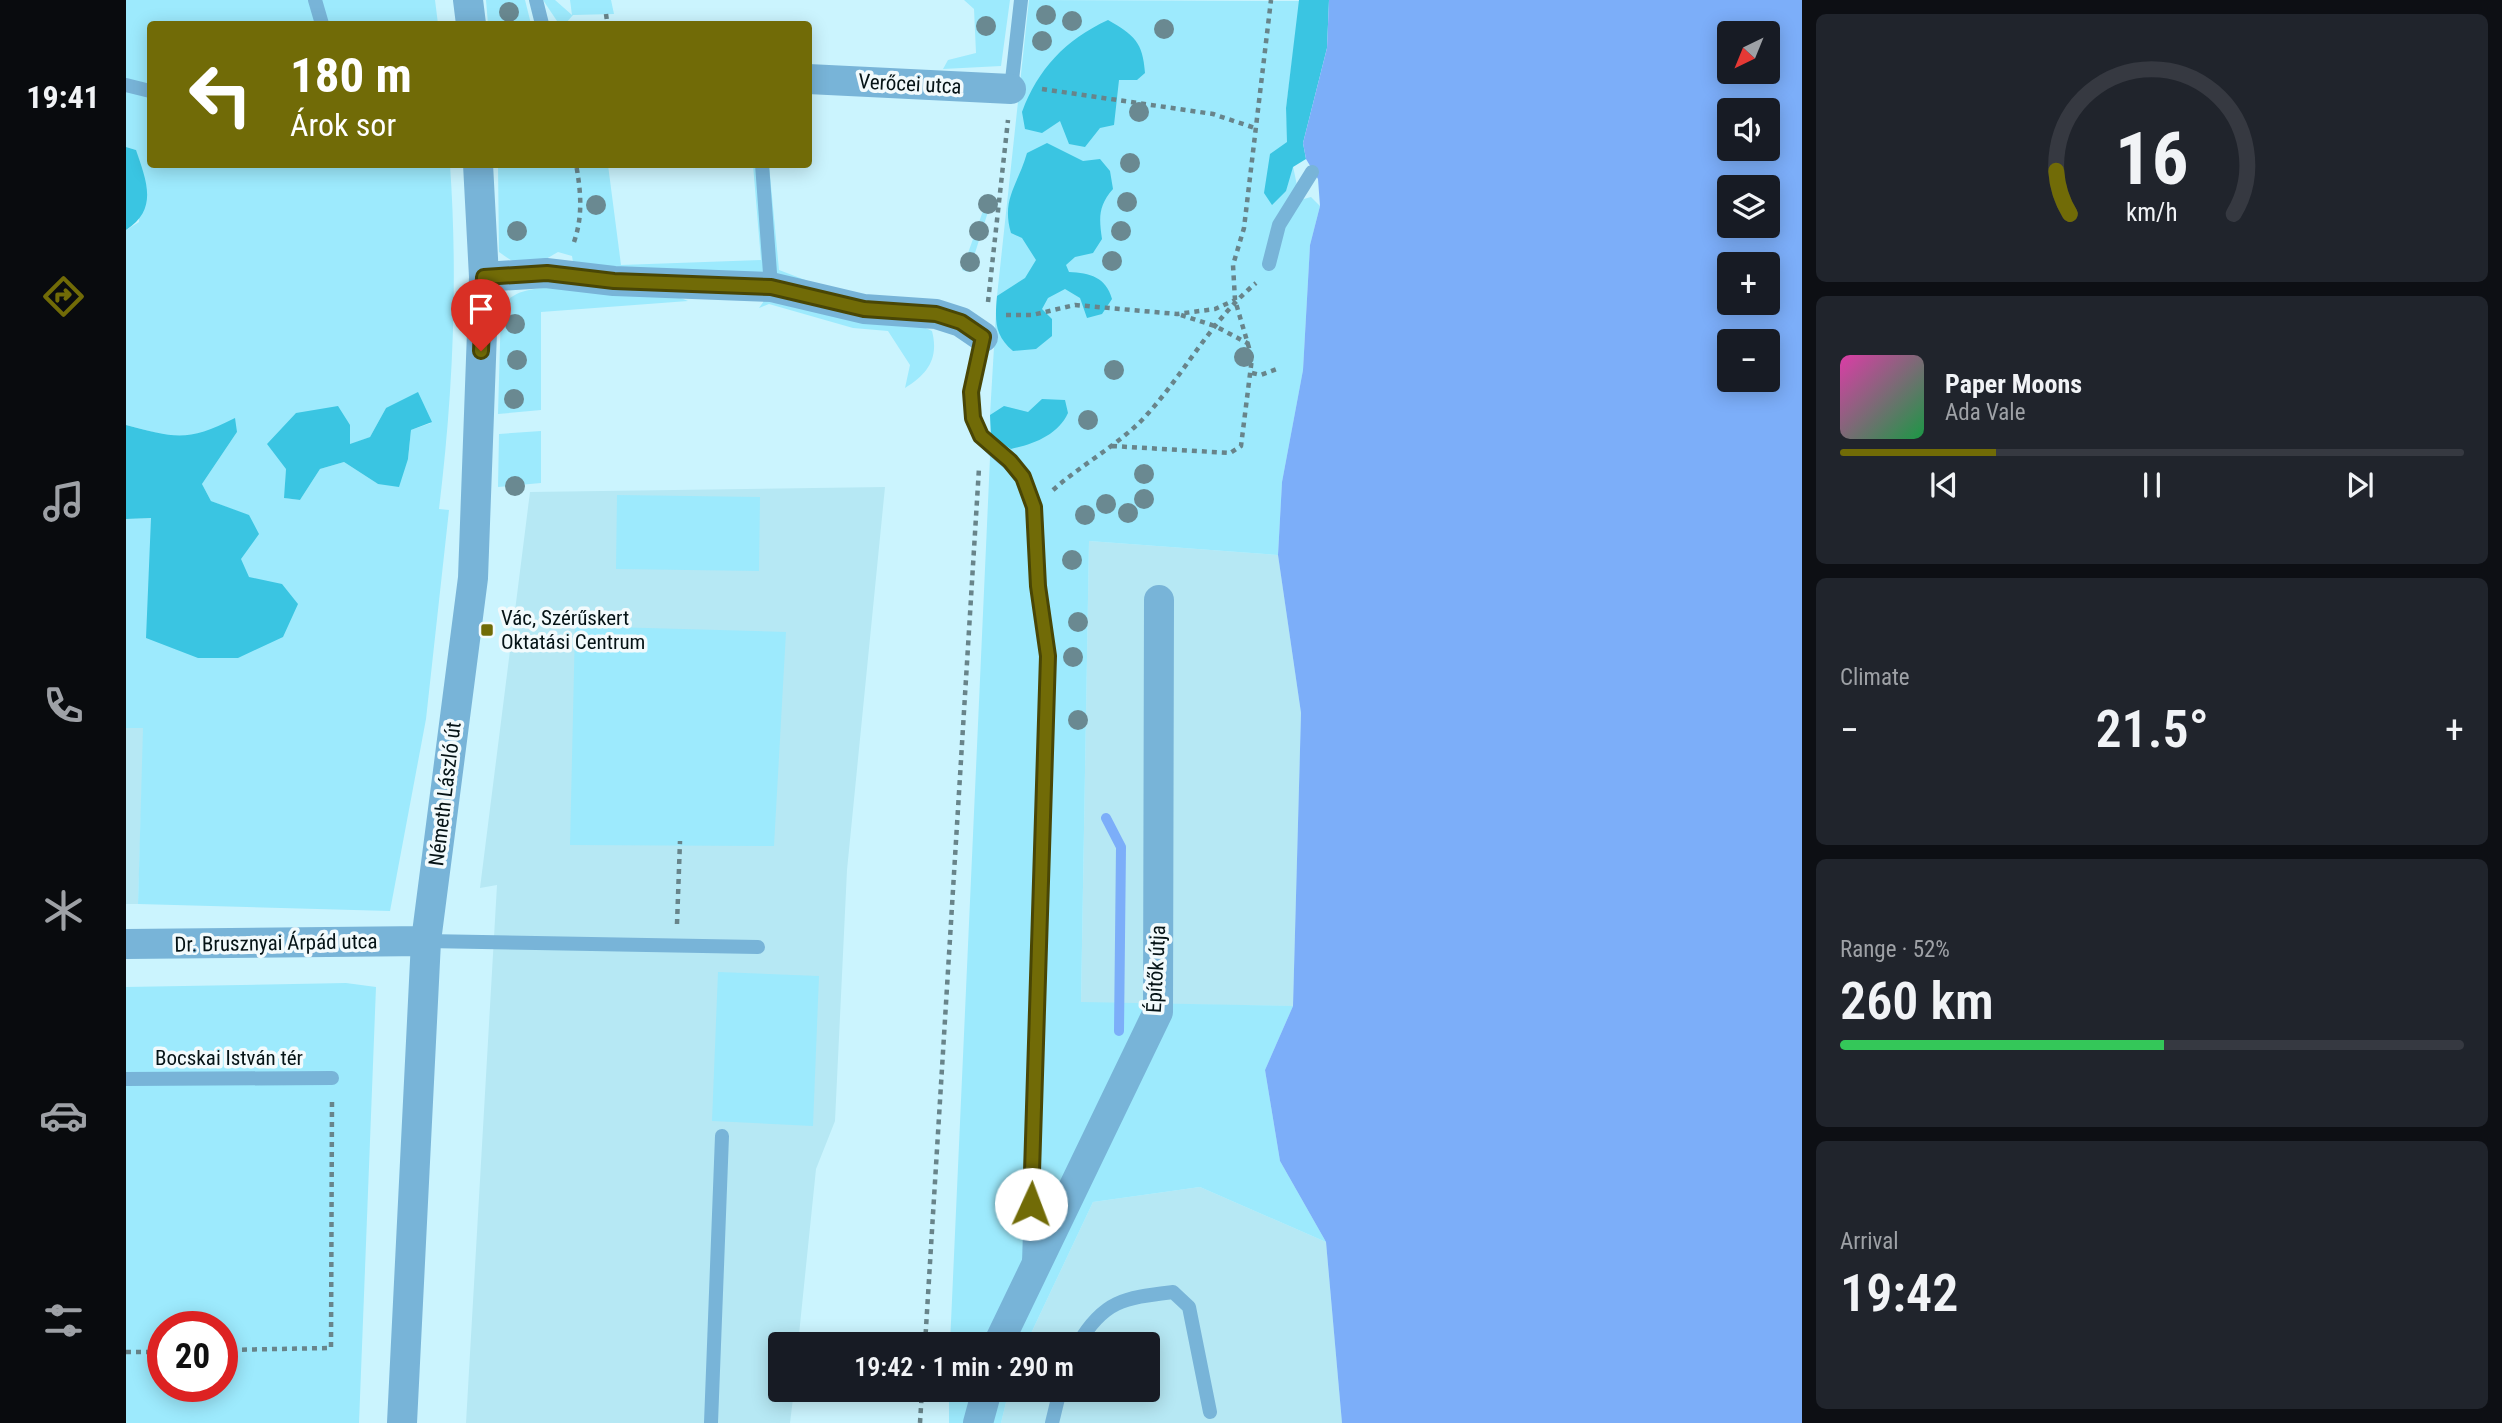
<!DOCTYPE html>
<html lang="en">
<head>
<meta charset="utf-8">
<style>
  body { margin:0; font-family:"Roboto Condensed",sans-serif; background:#20242c; color:#f1f3f6; height:100vh; display:flex; flex-direction:column; font-size:26px; white-space:nowrap }
  * { box-sizing:border-box; margin:0 }
  p { font-size:23px; color:#9ea1a6 }
  .icon { flex:none; width:38px; height:38px; fill:none; stroke:currentColor; stroke-width:2; stroke-linecap:round; stroke-linejoin:round }
  .map { position:relative; flex:1; overflow:hidden }
  .details { display:flex; flex-direction:column; gap:14px; padding:14px; background:#0d0f14; width:700px }
  .details>* { flex:none }
  .guide { position:absolute; left:21px; top:21px; width:665px; height:147px; border-radius:7px; box-shadow:0 4px 18px #0003; background:#716b07; color:#fff; overflow:hidden }
  .needle { width:46px; rotate:223deg }
  .buttons { position:absolute; left:1591px; top:21px; display:grid; gap:14px }
  .buttons a { display:grid; place-items:center; width:63px; height:63px; border-radius:7px; background:#171b24; box-shadow:0 4px 18px #0003; font-size:35px }
  .speed { position:absolute; left:21px; top:1311px; display:flex; gap:14px; font-size:35px; font-weight:700; text-align:center }
  .speed>* { display:grid; place-content:center; width:91px; height:91px; border-radius:50%; background:#171b24; box-shadow:0 4px 18px #0003; line-height:1 }
  .speed .limit { border:10px solid #d22; background:#fff; color:#111 }
  .pin { position:absolute; display:grid; place-items:center; width:60px; height:60px; color:#fff; margin:-72px -30px; border-radius:50% 50% 50% 0; rotate:-45deg; box-shadow:0 0 7px #0007 }
  .pin .icon { rotate:45deg }
  .me { position:absolute; width:77px; margin:-38px; rotate:2deg; stroke-linejoin:round; filter:drop-shadow(0 0 5px #0008) }
  .turn { display:flex; align-items:center; gap:24px; height:147px; padding:0 28px; font-size:32px }
  .turn .icon { width:91px; height:91px; stroke-width:2.5 }
  .turn b { display:block; font-size:49px; line-height:60px }
  .big { font-size:52px; font-weight:600; line-height:1.1 }
  .details .tile { flex:1; display:flex; flex-direction:column; justify-content:center; gap:10px; min-width:0; padding:0 24px; border-radius:10px; background:#20242c }
  .details .dial { align-items:center; gap:0 }
  .dial svg { height:182px; overflow:visible; fill:none; stroke:#363941; stroke-width:7; stroke-linecap:round; text-anchor:middle }
  .dial text { fill:#f1f3f6; stroke:none }
  .song { display:flex; align-items:center; gap:21px }
  .cover { width:84px; height:84px; border-radius:10px; background:linear-gradient(135deg,hsl(320 70% 55%),hsl(140 70% 35%)) }
  .played { height:7px; border-radius:4px; background:linear-gradient(90deg,#716b07 25%,#363941 25%) }
  .keys { display:flex; justify-content:space-around; direction:ltr }
  .heat { display:flex; justify-content:space-between; align-items:center; font-size:38px; direction:ltr }
  .charge { height:10px; border-radius:5px; background:linear-gradient(90deg,#34c759 52%,#363941 0) }
  .trip { position:absolute; left:642px; top:1332px; width:392px; height:70px; border-radius:7px; background:#171b24; box-shadow:0 4px 18px #0003; font-weight:600; line-height:70px; text-align:center }
  main { display:flex; flex:1; min-height:0 }
  .tab-bar { display:flex; flex-direction:column; width:126px; justify-content:space-around; align-items:center; background:#090b0e; color:#9ea1a6 }
  .tab-bar .icon { width:49px; height:49px }
  .tab-bar .selected { color:#716b07 }
  .tab-bar b { font-size:32px; color:#f1f3f6 }
  .map>svg:first-child { display:block }
</style>
</head>
<body>
<main>
<nav class="tab-bar">
<b>19:41</b>
<svg class="icon selected" aria-label="directions" viewBox="0 0 24 24"><path d="M12 3l9 9-9 9-9-9zM9 14v-3h6M13 9l2 2-2 2"/></svg>
<svg class="icon" aria-label="music" viewBox="0 0 24 24"><path d="M9 18V5l10-2v13"/><circle cx="6" cy="18" r="3"/><circle cx="16" cy="16" r="3"/></svg>
<svg class="icon" aria-label="phone" viewBox="0 0 24 24"><path d="M5 4h4l2 5-3 2q2 4 5 5l2-3 5 2v4C11 20 4 13 5 4z"/></svg>
<svg class="icon" aria-label="climate" viewBox="0 0 24 24"><path d="M12 3v18M4 7l16 10M4 17L20 7"/></svg>
<svg class="icon" aria-label="car" viewBox="0 0 24 24"><path d="M5 17H2v-5l4-1 3-4h7l3 4 3 1v5h-3M9 17h6M6 11h13"/><circle cx="7" cy="17" r="2"/><circle cx="17" cy="17" r="2"/></svg>
<svg class="icon" aria-label="filters" viewBox="0 0 24 24"><path d="M4 7h16M4 17h16"/><circle cx="9" cy="7" r="2"/><circle cx="15" cy="17" r="2"/></svg>
</nav>
<div class="map">
<svg width="1676" height="1423" viewBox="0 0 1676 1423">
  <rect width="100%" height="100%" fill="#cbf4fe"/>
  <path fill="#b6e8f4" d="M759,487L721,870L709,1121L690,1169L672,1344H654V1390H668L664,1423H340L371,885L354,888L404,492Z
    M25,518L12,904H0V519Z
    M963,541L1152,555L1175,713L1167,1006L955,1003Z
    M1074,1187L1200,1242L1216,1423H875L883,1390H1022V1344H900L967,1202Z"/>
  <path fill="#9deafd" fill-rule="evenodd" d="M0,0H309L312,24H24V164L324,165C332,279 327,395 313,509L323,510L300,719L264,911L12,904L17,728H0V519L121,515L85,501L76,484L111,432L46,437L0,425V230L13,222L10,150L0,147ZM260,408L305,423L285,430L282,459L252,484L218,462L194,469L174,500L159,498L160,469L244,437Z
    M360,0H399L405,24H362Z
    M417,0H429L446,15L444,0H485L488,14L447,15L440,23L433,24Z
    M838,0H884L875,66L817,69L822,60L850,53L848,9Z
    M903,0L1174,1L1160,108L1162,142L1174,200L1185,197L1194,206L1184,245L1177,370L1156,482L1152,555L963,541L955,1002L1167,1006L1139,1070L1154,1161L1200,1242L1074,1187L967,1202L900,1344H824L865,436L864,415L871,296Z
    M372,165H482L495,265L635,260L627,165H643L653,270L716,294L448,268L446,256L432,252C405,268 399,271 373,252Z
    M863,194L867,196L843,272L836,270Z
    M438,287L545,294L562,301L415,312V410L372,414L375,309C386,287 416,288 438,287Z
    M638,301L791,324L806,331C813,358 802,374 779,388L784,365L762,331L727,328L643,304L633,308Z
    M415,431V483L372,487L373,434Z
    M491,495L634,497L633,571L490,569Z
    M449,626L660,632L648,846L444,845Z
    M592,972L693,976L687,1126L586,1121Z
    M220,983L250,987L233,1423H0V987ZM37,1326H96V1386H37Z
    M823,1390H883L875,1423H823Z"/>
  <path fill="#3ac5e2" d="M1173,0H1203L1201,48L1177,143L1180,159L1167,167L1160,191L1146,205L1138,193L1144,154L1161,142L1160,108Z
    M982,20C1008,35 1017,42 1019,73L1011,80H993L988,125L974,128L959,147L943,144L934,121L916,133L899,129L896,112C912,69 939,40 982,20Z
    M921,143L957,161L974,159L984,171L987,189C972,206 973,218 976,239L967,253L949,257L940,265L943,272C964,273 980,277 986,299L976,314L961,318L954,298L939,289L922,298L916,309L926,319V336L910,349L887,351C868,335 869,320 871,296L899,278L910,260L896,238L885,233C875,199 892,185 901,153Z
    M0,147L10,150C20,180 33,209 0,230Z
    M292,392L306,422L285,430L282,459L273,487L252,484L218,462L194,469L174,500L158,498L160,469L141,444L170,413L212,406L224,425V444L244,437L260,408Z
    M916,399L939,400L942,413C932,435 908,444 885,449L865,436L864,415L878,406L902,412Z
    M109,418L111,432L76,484L85,501L123,515L133,534L115,559L123,577L156,584L172,604L157,637L112,658H72L20,638L25,518L0,519V425C49,438 62,442 109,418Z"/>
  <path fill="#7caef9" fill-rule="evenodd" d="M1203,0H1676V1423H1216L1200,1242L1154,1161L1139,1070L1167,1006L1175,713L1152,555L1156,482L1177,370L1184,245L1194,206L1192,179L1180,159L1177,143L1201,48ZM1603,33H1642V72H1603ZM1603,110H1642V149H1603ZM1603,187H1642V226H1603ZM1603,264H1642V303H1603ZM1603,341H1642V380H1603Z"/>
  <g fill="none" stroke-linecap="round" stroke-linejoin="round">
    <path stroke="#7caef9" stroke-width="10" d="M980,818L995,847L993,1031"/>
    <path stroke="#68848a" stroke-width="4.5" stroke-dasharray="5 5" stroke-linecap="butt" d="M480,14L481,21
      M916,89L1087,114L1129,128
      M448,242C457,216 455,192 450,164
      M862,302L882,120
      M880,315H906L949,305L1051,314L1089,309L1109,300
      M1055,315L1089,326L1123,344
      M1126,373L1135,375L1151,369
      M986,446L1104,453L1115,446L1126,358L1109,300L1107,265L1118,228L1145,0
      M927,490C955,465 989,447 1016,420C1057,377 1084,321 1130,283
      M551,924L554,841
      M799,1344L853,468
      M96,1350L205,1348L206,1101
      M0,1352H37
      M794,1423L796,1390"/>
    <path stroke="#78b4d8" stroke-width="14" d="M189,0L196,24
      M410,0L416,24
      M0,85L24,91
      M885,89L895,0
      M636,164L645,287
      M1143,264L1153,225L1186,172
      M857,337C849,367 835,408 855,436C875,464 899,463 908,507C913,530 911,558 912,582C914,607 918,631 922,656L903,1263
      M300,941L632,947
      M0,1079L206,1078
      M952,1344C978,1300 998,1298 1047,1292L1063,1307L1084,1412
      M585,1423L596,1136
      M926,1423L934,1390"/>
    <path stroke="#78b4d8" stroke-width="30" d="M342,0L345,24
      M682,79L885,89
      M358,277L420,273L488,281L645,287L738,309L810,314L835,322L857,337
      M0,944L300,941
      M872,1344L1032,1012L1033,600
      M276,1423L300,941L347,578L358,277L352,164
      M852,1423L861,1390"/>
  </g>
  <g fill="#6a8991">
    <circle cx="383" cy="12" r="10"/>
    <circle cx="920" cy="15" r="10"/>
    <circle cx="946" cy="21" r="10"/>
    <circle cx="860" cy="26" r="10"/>
    <circle cx="1038" cy="29" r="10"/>
    <circle cx="916" cy="41" r="10"/>
    <circle cx="1013" cy="112" r="10"/>
    <circle cx="1004" cy="163" r="10"/>
    <circle cx="1001" cy="202" r="10"/>
    <circle cx="862" cy="204" r="10"/>
    <circle cx="470" cy="205" r="10"/>
    <circle cx="391" cy="231" r="10"/>
    <circle cx="853" cy="231" r="10"/>
    <circle cx="995" cy="231" r="10"/>
    <circle cx="986" cy="261" r="10"/>
    <circle cx="844" cy="262" r="10"/>
    <circle cx="389" cy="324" r="10"/>
    <circle cx="1118" cy="357" r="10"/>
    <circle cx="391" cy="360" r="10"/>
    <circle cx="988" cy="370" r="10"/>
    <circle cx="388" cy="399" r="10"/>
    <circle cx="962" cy="420" r="10"/>
    <circle cx="1018" cy="474" r="10"/>
    <circle cx="389" cy="486" r="10"/>
    <circle cx="1018" cy="499" r="10"/>
    <circle cx="980" cy="504" r="10"/>
    <circle cx="1002" cy="513" r="10"/>
    <circle cx="959" cy="515" r="10"/>
    <circle cx="946" cy="560" r="10"/>
    <circle cx="952" cy="622" r="10"/>
    <circle cx="947" cy="657" r="10"/>
    <circle cx="952" cy="720" r="10"/>
  </g>
  <g fill="none" stroke-linecap="round" stroke-linejoin="round">
    <g stroke="#494605" stroke-width="18">
      <path id="route" d="M355,351L358,277L421,273L488,281L645,287L738,309L810,314L835,322L857,337L845,392L847,418L855,436L884,461L897,477L908,507L912,586L922,656L905,1204"/>
    </g>
    <use href="#route" stroke="#716b07" stroke-width="12"/>
  </g>
  <rect fill="#716b07" stroke="#f2fafc" stroke-width="2.5" x="354" y="623" width="14" height="14" rx="3.5"/>
  <g text-anchor="middle" stroke-width="7" stroke-linejoin="round" paint-order="stroke">
    <g font-size="21" fill="#051316" stroke="#f2fafc">
      <text transform="translate(784 84) rotate(3)" y="7">Verőcei utca</text>
      <text transform="translate(319 794) rotate(-83)" y="7">Németh László út</text>
      <text transform="translate(150 943) rotate(-1)" y="7">Dr. Brusznyai Árpád utca</text>
      <text transform="translate(1030 969) rotate(-87)" y="7">Építők útja</text>
      <text x="103" y="1065">Bocskai István tér</text>
    </g>
    <g font-size="21" fill="#051316" stroke="#f2fafc" text-anchor="start">
      <text x="375" y="625">Vác, Szérűskert<tspan x="375" dy="24">Oktatási Centrum</tspan></text>
    </g>
  </g>
</svg>
<div class="buttons">
<a><svg class="needle" viewBox="-14 -14 28 28"><path d="M0-13l5 13h-10z" fill="#e53935"/><path d="M0 13l5-13h-10z" fill="#9ea1a6"/></svg></a>
<a><svg class="icon" aria-label="sound" viewBox="0 0 24 24"><path d="M4 9h4l5-4v14l-5-4H4zM17 9q2 3 0 6"/></svg></a>
<a><svg class="icon" aria-label="layers" viewBox="0 0 24 24"><path d="M12 4l9 5-9 5-9-5zM3 14l9 5 9-5"/></svg></a>
<a>+</a>
<a>−</a>
</div>
<div class="speed"><div class="limit">20</div></div>
<div class="pin" style="left:355px;top:351px;background:#d93025"><svg class="icon" aria-label="arrive" viewBox="0 0 24 24"><path d="M6 21V4h12l-3 4 3 4H6"/></svg></div>
<svg class="me" style="left:905px;top:1204px" viewBox="-20 -20 40 40"><circle r="19" fill="#fff"/><path d="M0-13L10 11 0 6-10 11z" fill="#716b07"/></svg>
<div class="trip">19:42 · 1 min · 290 m</div>
<div class="guide">
<div class="turn"><svg class="icon" aria-label="left" viewBox="0 0 24 24"><path d="M17 20v-9H6M10 6l-5 5 5 5"/></svg><div><b>180 m</b>Árok sor</div></div>
</div>
</div>
<section class="details">
<div class="tile dial"><svg viewBox="0 0 100 80">
<path d="M14 69A42 42 0 1 1 86 69"/>
<path d="M14 69A42 42 0 0 1 8 50" stroke="#716b07"/>
<text x="50" y="56" font-size="32" font-weight="700">16</text>
<text x="50" y="72" font-size="11">km/h</text>
</svg></div>
<div class="tile">
<div class="song"><i class="cover"></i><div><b>Paper Moons</b><p>Ada Vale</p></div></div>
<div class="played"></div>
<div class="keys"><svg class="icon" aria-label="previous" viewBox="0 0 24 24"><path d="M18 5L8 12l10 7zM5 5v14"/></svg><svg class="icon" aria-label="pause" viewBox="0 0 24 24"><path d="M8 5v14M16 5v14"/></svg><svg class="icon" aria-label="next" viewBox="0 0 24 24"><path d="M6 5l10 7-10 7zM19 5v14"/></svg></div>
</div>
<div class="tile"><p>Climate</p>
<div class="heat"><a>−</a><b class="big">21.5°</b><a>+</a></div>
</div>
<div class="tile"><p>Range · 52%</p><b class="big">260 km</b><div class="charge"></div></div>
<div class="tile"><p>Arrival</p><b class="big">19:42</b></div>
</section>
</main>
</body>
</html>
